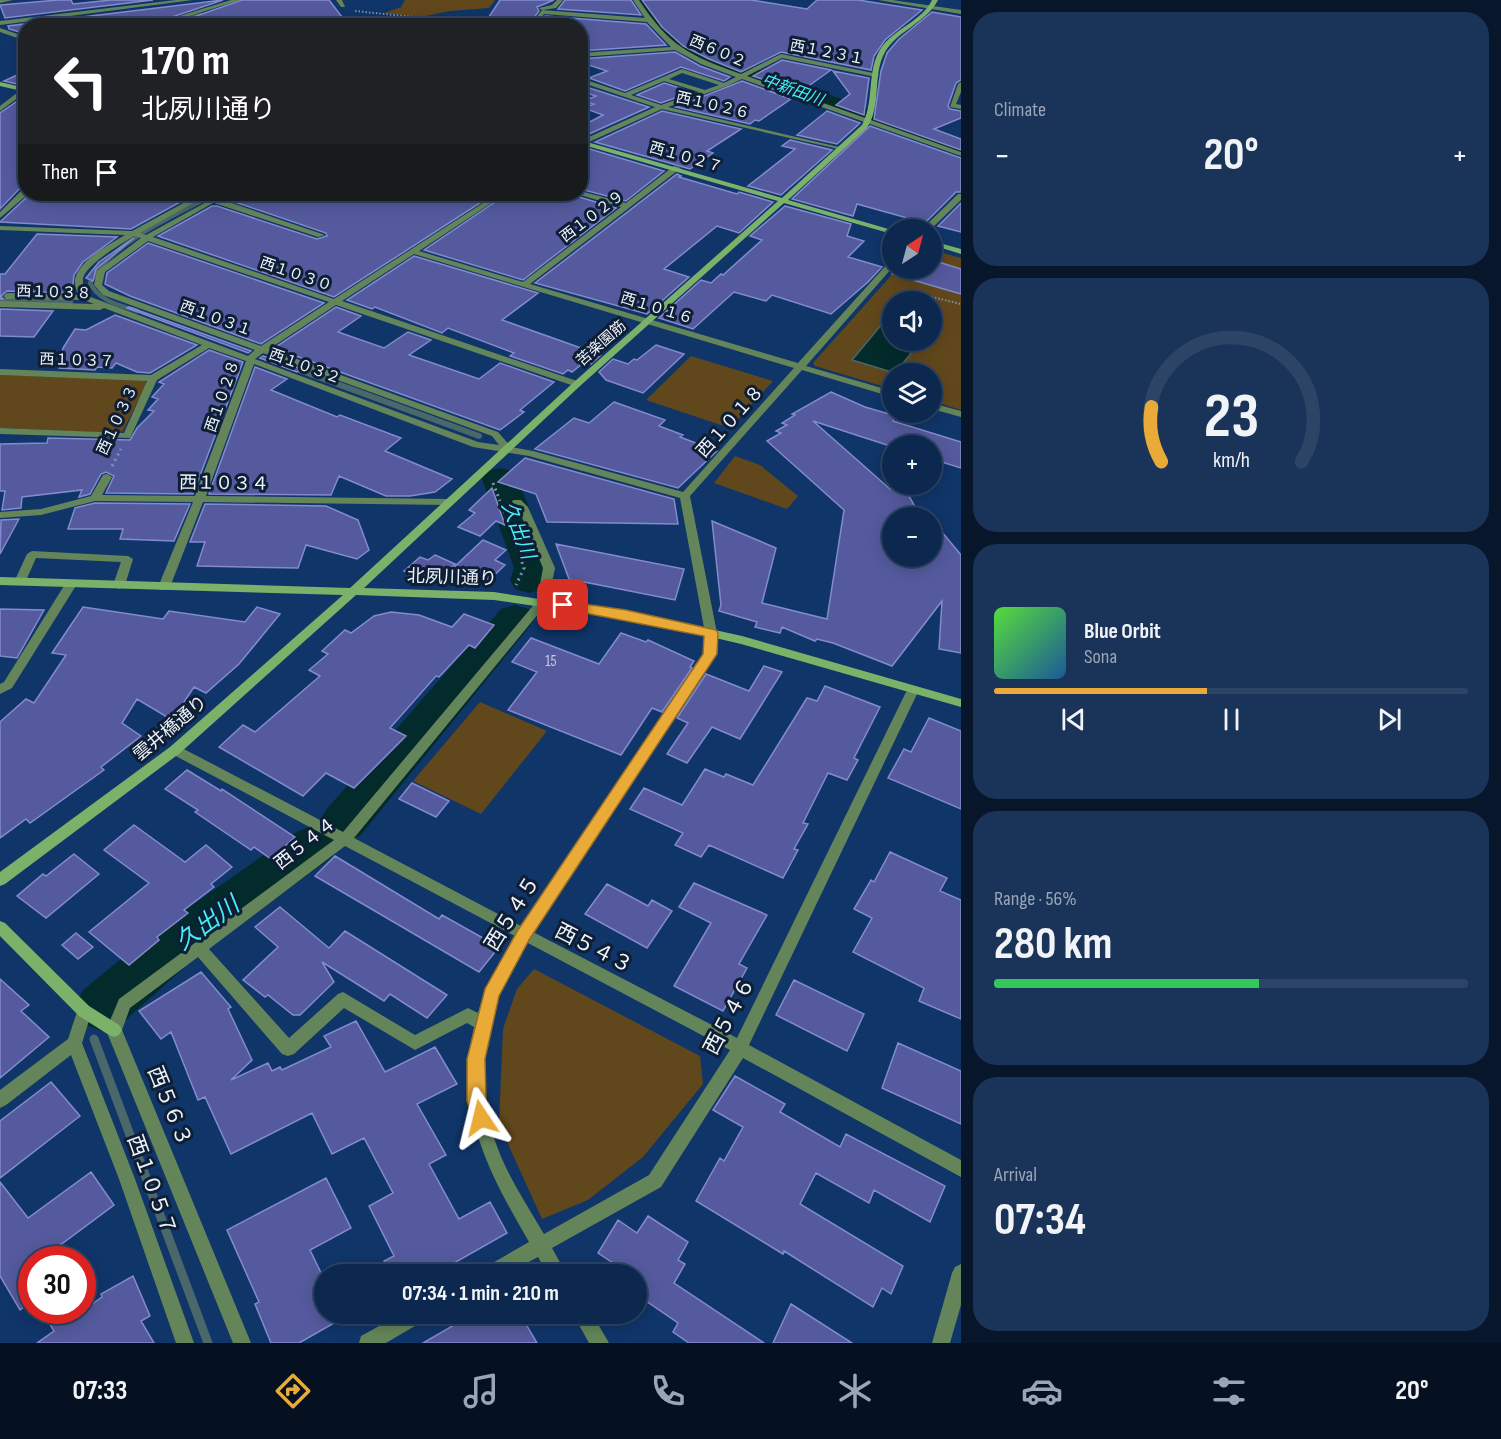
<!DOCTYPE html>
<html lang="en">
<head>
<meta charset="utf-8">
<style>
  body { margin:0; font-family:"Sofia Sans Condensed","Noto Sans JP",sans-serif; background:#1a3459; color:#f1f3f6; height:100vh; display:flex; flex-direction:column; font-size:22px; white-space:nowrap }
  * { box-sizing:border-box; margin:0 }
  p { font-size:20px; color:#9aa6b7 }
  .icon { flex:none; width:33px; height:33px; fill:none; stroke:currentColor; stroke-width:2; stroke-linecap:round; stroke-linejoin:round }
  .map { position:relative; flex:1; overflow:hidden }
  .drawer { display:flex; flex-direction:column; gap:12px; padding:12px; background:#07162b; width:540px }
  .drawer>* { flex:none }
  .banner { position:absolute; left:18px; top:18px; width:570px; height:183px; border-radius:24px; box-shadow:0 3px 15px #0003,0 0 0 2px #2c4466; background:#202124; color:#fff; overflow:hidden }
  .needle { width:39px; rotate:36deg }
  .controls { position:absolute; left:882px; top:219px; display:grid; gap:12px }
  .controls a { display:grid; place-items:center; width:60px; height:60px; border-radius:50%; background:#0c284f; box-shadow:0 3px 15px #0003,0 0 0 2px #2c4466; font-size:30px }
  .speed { position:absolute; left:18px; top:1246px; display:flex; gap:12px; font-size:30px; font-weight:700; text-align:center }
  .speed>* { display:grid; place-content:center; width:78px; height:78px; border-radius:50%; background:#0c284f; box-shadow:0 3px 15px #0003,0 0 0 2px #2c4466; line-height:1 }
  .speed .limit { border:9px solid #d22; background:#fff; color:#111 }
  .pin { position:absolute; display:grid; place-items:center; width:51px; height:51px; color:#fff; margin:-26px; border-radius:12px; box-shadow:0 3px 9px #0006 }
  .me { position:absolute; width:66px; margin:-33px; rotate:350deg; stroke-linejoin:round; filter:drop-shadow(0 0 4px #0008) }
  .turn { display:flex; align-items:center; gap:21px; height:126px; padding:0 24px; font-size:27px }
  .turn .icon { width:78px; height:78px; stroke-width:2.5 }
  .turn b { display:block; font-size:42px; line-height:51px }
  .then { display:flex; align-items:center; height:57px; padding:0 24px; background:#0003; gap:12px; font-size:22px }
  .big { font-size:45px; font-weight:700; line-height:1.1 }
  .drawer .card { flex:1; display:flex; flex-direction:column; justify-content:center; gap:9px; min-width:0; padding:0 21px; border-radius:24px; background:#1a3459 }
  .drawer .dial { align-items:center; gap:0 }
  .dial svg { height:156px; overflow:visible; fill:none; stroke:#2c4466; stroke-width:7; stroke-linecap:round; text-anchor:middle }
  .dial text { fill:#f1f3f6; stroke:none }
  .song { display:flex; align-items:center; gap:18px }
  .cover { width:72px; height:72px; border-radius:9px; background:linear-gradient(135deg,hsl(110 70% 55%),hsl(210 70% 35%)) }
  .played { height:6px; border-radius:3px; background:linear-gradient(90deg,#e9aa38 45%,#2c4466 45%) }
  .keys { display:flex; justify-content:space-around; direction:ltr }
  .heat { display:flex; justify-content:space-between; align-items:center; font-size:33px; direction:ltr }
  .charge { height:9px; border-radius:4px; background:linear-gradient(90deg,#34c759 56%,#2c4466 0) }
  .trip { position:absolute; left:314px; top:1264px; width:333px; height:60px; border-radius:30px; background:#0c284f; box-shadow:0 3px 15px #0003,0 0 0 2px #2c4466; font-weight:700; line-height:60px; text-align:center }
  .menu { display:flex; height:96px; justify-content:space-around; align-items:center; background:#051020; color:#9aa6b7 }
  .menu .icon { width:42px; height:42px }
  .menu .selected { color:#e9aa38 }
  .menu b { font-size:27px; color:#f1f3f6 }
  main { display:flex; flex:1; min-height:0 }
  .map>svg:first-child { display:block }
</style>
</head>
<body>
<main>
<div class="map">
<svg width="961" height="1343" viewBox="0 0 961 1343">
  <rect width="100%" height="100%" fill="#103569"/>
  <path fill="#61471c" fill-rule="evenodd" d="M405,0H495L489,8L450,11L421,17L384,13L401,7Z
    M932,250L961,258V410L932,401V374H892V389L815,366L813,363L897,269L932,268ZM892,302H932V340H892Z
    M691,356L773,381L730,428L646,400Z
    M0,375L144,380L147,383L123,431L114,433L0,428Z
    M735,456L760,465L798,496L787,509L714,483Z
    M480,702L547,731L481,814L413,781Z
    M534,969L700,1056L703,1084L643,1157L588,1200L542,1219L499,1124L503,1029L517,989Z"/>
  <path fill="#032b2c" stroke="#4a676a" stroke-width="1.5" d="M892,312V340L921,341L895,373L852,360Z"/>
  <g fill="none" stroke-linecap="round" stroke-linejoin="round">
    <path stroke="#4a676a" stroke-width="4" d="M176,26L182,20L201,15"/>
    <path stroke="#4a676a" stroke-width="4.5" d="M0,300L71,302
      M137,311C119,305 99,301 90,283C110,243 176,214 215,194"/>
    <path stroke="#4a676a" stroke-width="6" d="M291,367L479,436"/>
    <path stroke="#4a676a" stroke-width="9" d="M94,1039L208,1343"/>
    <path fill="#032b2c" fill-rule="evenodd" d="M633,0H653L687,40L705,51L961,141V156L691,59L673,48Z
      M500,468L513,471L518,479L552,568L543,589L529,593L515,589L510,580L514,568L482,479L487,471Z
      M515,605L529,609L535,618L529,627L360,836L343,841L336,839L339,844L332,857L194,959L121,1024L102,1031L83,1024L75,1007L83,990L158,929L298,831L315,825L322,827L319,823L326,810L501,609Z"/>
  </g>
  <path fill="#545a9d" stroke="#838bce" stroke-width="1.5" d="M58,0H71L73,4L111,0H153L5,18L0,5Z
    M223,0L145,26H87V23L64,26H26V34L9,29L8,26Z
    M242,0H329L349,26H306L307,22L289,21H182Z
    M500,0H554L537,7L539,11L528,26H483Z
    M565,0H631L641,15L558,9Z
    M642,0H751L807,9L817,0H858L922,10L885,40L874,56L871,70L781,52L741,72L709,59L683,46L662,27Z
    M932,12L961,17V80L956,83L948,106L950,109L961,111V118L934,129L961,139V150L874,119L881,71L887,53L899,39Z
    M545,16L646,24L666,45L580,51V26H539Z
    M675,52L700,66L730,77L724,81L681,67L625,91L589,78L607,71L580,62V59Z
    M782,60L831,70L800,92L753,76Z
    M26,71V86L4,81Z
    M833,71L869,78L864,115L836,105L850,94Z
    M742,81L791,99L759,121L755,120L750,124L676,107Z
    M664,83L692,92L661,103L637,95Z
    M580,85L649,107L580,138V127L603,115L584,108L594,104L584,101L596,96L580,91Z
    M26,95V187H21L0,209V113Z
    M662,111L741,129L707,151L713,153L690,169L595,142Z
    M827,111L860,123L837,144L797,135Z
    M870,126L961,158V192H956L925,223L857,204L853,216L792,199Z
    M790,140L832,150L781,195L748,186L795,149L782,146Z
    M583,147L664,171L626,201L580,189V148Z
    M677,174L681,176L679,177L737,194L739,192L773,202L739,233L717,226L664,269L689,277L647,314L535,283Z
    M30,194H159L184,200L131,229L0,222Z
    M241,194H494L334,297L158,236L212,206H217L317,239L327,236L326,233L229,200Z
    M507,194H575L576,196L616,208L523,280L424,250Z
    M961,203V232L938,226Z
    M785,206L851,224L847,236L864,241L848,257L882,267L868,282L831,314L772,295L766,301L734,292L693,329L659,318L701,280L711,283L721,274L723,275L762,240L750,236Z
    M37,234L117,237L83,262L74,275L72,293L7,291L1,296L3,299H0V274H5Z
    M134,238L96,269L93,281L86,278L99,262Z
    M148,243L324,303L261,344L130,296L105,284L107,273Z
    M414,256L538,293L502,320L601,355L591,364L587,360L572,372L568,370L563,374L510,356L514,353L448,328L442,333L375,307L372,309L347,300Z
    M932,260L961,269V294L892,274L894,268H932Z
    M129,307L251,351L248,353L127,308Z
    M336,307L361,316L338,332L384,348L408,332L431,340L409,355L479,379L500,363L554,382L520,410L524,412L500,430L274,348Z
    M0,309L53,311L34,337L0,336Z
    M115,315L197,345L150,373L137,372L116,363L112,368L97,367L95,370L59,368L63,348L75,329L86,330Z
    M656,345L684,354L643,393L606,380L599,372L613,359L628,364L634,359L637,360Z
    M209,350L243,362L193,494L106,493L114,476L106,472L101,474L90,494L79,497L82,490L22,497L21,508L2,510L5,491H0V444L47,443L48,438L130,440L137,428L154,411L148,410L158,399L152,397L164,384L159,382Z
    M263,356L302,369L297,372L260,358Z
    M255,367L287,379L271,390L337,417L340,415L401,438L385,451L452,479L435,492L410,496H386L339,476L331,495L209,494Z
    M831,392L865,407L896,416L893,421L961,442V468L932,459V446H890L813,421L890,489L902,488L904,492H907L921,518H892V556H932V520L961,555V653L939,649L942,601L892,666L833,643L817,639L815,641L782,627L780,633L755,627L757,622L719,611L721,605L712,521L776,548L762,603L827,619L844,510L767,441L781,433L776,431L787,425L782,423L795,415L792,414Z
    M614,402L665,420L659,426L683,435L680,437L717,451L678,488L535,449L574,418L589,423Z
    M525,458L674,499L678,524L547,522L536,494L498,482Z
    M492,488L505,525L496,521L480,536L458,527L475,513L469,510Z
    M95,503L190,504L174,541L120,539L123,529H68L75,508Z
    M205,504L326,506L358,520L369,550L357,559L306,545L298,568L197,566L205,542H190Z
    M19,519L0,554L1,520Z
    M483,540L506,550L495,560L505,565L489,580L482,576L479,579L470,578L451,570Z
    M556,544L684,569L675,600L569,579Z
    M435,555L455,564L448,570L466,578L406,579L411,574L404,571L420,557L428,560Z
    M83,607L163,619L169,611L245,622L257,607L280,614L239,664L206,693L194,687L172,720L137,699L122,723L141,736L101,767L104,770L30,823L26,819L0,838V722L26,699L34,703L66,655L52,653Z
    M0,609L44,610L17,658L0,656Z
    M391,612L419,615L452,627L464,614L494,625L475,648L469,645L439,677L436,676L390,728L406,736L354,788L326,773L303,796L219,747L243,725L255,732L320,676L309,670L328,654L322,651L345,630L351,633L374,616Z
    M621,633L646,642L648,640L694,661L690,667L692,668L662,712L652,708L621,755L508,710L537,672L512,662L531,638L599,664Z
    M764,666L782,672L740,739L712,727L687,763L667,754L688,723L677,718L706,674L749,691Z
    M825,686L880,707L854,758L858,760L847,780L828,773L803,823L808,824L794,849L798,850L783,878L709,845L701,857L675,845L683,833L630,809L644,788L682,805L705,769L724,777L726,774L753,785L807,698L817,701Z
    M929,718L961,731V809L888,778L904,749L911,752Z
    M187,770L221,791L222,789L295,837L271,859L254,847L251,850L195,812L198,810L165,789Z
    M412,783L449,801L436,817L399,799Z
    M134,825L185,862L206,845L232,867L211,884L214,887L184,910L188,913L157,937L159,940L129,965L89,932L149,883L104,850Z
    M890,852L947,878L940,891L961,900V1019L919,1001L924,988L853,952L872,918L854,909L871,880L874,882Z
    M74,854L99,874L46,918L17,896L43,874L46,876Z
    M335,856L439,919L442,915L499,947L479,972L315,876Z
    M694,883L767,915L739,964L747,968L723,1011L674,986L711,923L679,907Z
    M607,884L648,906L652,900L672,911L647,948L585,914Z
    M280,907L329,948L345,931L447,995L427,1018L390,994L384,1001L322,962L334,982L300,1015H293L268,995L265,997L243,980L278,947L255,927Z
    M76,933L93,947L78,959L62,945Z
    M201,972L231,1007L228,1009L252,1060L231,1080L268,1063L272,1071L280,1067L282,1070L331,1047L324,1036L356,1021L385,1072L435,1047L457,1084L417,1104L446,1155L429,1164L459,1219L490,1202L507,1233L433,1275H391L384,1261L394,1256L369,1206L393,1193L364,1138L332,1154L312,1113L231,1154L205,1097L198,1100L171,1032L161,1039L139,1011Z
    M0,979L29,1005L21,1011L49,1037L0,1078Z
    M794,980L864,1014L847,1051L776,1015Z
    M898,1043L961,1071V1124L882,1088Z
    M735,1076L785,1104L780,1112L840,1147L846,1134L945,1186L930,1222L874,1190L869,1203L816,1173L800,1204L903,1266L891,1294L882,1288L873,1307L784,1251L783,1254L696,1201L720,1158L724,1161L743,1127L713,1110Z
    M51,1082L80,1116L0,1178V1121Z
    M91,1172L114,1205L51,1252L56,1260H32V1301L20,1310L0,1276V1182L28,1218Z
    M326,1178L351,1228L310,1250L324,1279V1314H350L299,1343H271L255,1304L259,1302L227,1230Z
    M648,1216L688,1242L678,1260L685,1264L674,1283L764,1343H689L673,1332L678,1323L636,1294V1275H610L616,1265L598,1253L618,1220L637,1233Z
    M133,1276L150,1316L141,1321L154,1343H37L54,1331L42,1311H82L102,1297L101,1294Z
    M791,1304L852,1343H773Z
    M473,1314H520L537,1343H423Z"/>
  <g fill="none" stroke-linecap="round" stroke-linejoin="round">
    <path stroke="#7e93b1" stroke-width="2" stroke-dasharray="1.5 2" stroke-linecap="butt" d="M355,11L503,26
      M928,296L961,304"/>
    <path stroke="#7e93b1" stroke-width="3" stroke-dasharray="2 4" stroke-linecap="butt" d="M112,466L121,449
      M493,483L500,501
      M504,511L524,568L516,585"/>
    <path fill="#648559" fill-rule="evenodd" d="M211,198H217L325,235L318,237L211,202Z
      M32,551L128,556L133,559L125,585L119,589L113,585L121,562L36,558L24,585H16L14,582L27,554Z"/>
    <path fill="#648559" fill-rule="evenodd" d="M0,0H13L0,3Z
      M176,0H193L0,25V21Z
      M231,0H240L158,26H147Z
      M336,0H342L345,7H341Z
      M557,0H563L556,8L542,10L539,8L552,5Z
      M633,0H639C669,46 690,56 741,74L781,54L878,74L879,75L876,77L782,58L747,76L961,152V156L742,79L727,86L668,107L843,148V150L662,109L580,146V141L655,107L580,82V78L625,93L682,69L724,83L736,77L701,64L675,50L580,57V53L671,47L647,22L544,14L536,26H530L542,10L645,18ZM682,73L719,85L705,90L669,79ZM664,81L699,92L661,105L631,95Z
      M878,0H892L961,10V14Z
      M0,28L26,37V41L0,32Z
      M961,82V92L956,104L961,105V109L950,107L958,84Z
      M26,88V92L0,111V106L22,89Z
      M674,166L681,168L530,284L798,363L889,262H892V268L806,366L892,391V397L802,370L690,496L717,633L716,654L533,932L737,1038L906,692L912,688L916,689L918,692L749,1045L961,1160V1177L743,1058L661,1187L552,1248L567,1275H548L538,1257L505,1275H479L482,1269L529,1242C489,1173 454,1109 474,1027L467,1023L415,1050L344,1008L294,1054L288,1056L282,1054L198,957L130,1008L122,1030L251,1343H233L106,1030L119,999L334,840L170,753L169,750L170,747H180L343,832L537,601L543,568L518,508L512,502L513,500H521L528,507L555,568L548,602L354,838L521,926L704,654L705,633L680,498L529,456L473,447L254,364L206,496L449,499L454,502L449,505L203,502L170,587L168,590H160L158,587L193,502L95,501L41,515L0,518V512L41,509L91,496L103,475L107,474L112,477L102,495L195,496L246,361L209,348L157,380L130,438L0,434V428L124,433L147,381L0,375V369L151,375L202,345L104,308L100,310L0,307V301L94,304L84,300L7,299L3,296L7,293L79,295C76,290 73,283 76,276C83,258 109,245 125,235L0,230V226L132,231L200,194H209L140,233L146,235L221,194H229L153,237L334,299L497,194H505L419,251L523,282L621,207L577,194H580V191L626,203ZM134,236L141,238L97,271L94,285L103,295L255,350L248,356L88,296C85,291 82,285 83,278C88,263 121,244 134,236ZM148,241L329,302L261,346L109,291L102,285L105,272ZM414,254L794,368L683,492L533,451L511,447L498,432L269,349L336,305L574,386H580V382L342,301ZM263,353L492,436L499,445L478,442L255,359ZM345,846L515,936L486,989L478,1013L468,1008L415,1035L343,992L338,994L289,1038L209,949ZM526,942L730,1050L649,1175L544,1234C528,1207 509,1178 498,1149C479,1100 479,1044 498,995C505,977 517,960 526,942Z
      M23,189H26V194H28L0,218V212Z
      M958,194H961V200L930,230H921Z
      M932,403L961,411V417L932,409Z
      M71,580L77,584L12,688L0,694V684L4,682L67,581Z
      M84,1004L89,1006L92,1011L82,1043L135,1179L194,1343H176L119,1179L71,1055L6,1105L0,1108V1090L68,1039L79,1006Z
      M961,1264V1305L950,1343H932L952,1273L955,1267Z
      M401,1314H428L425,1320L386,1343H359L361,1336Z
      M573,1314H592L609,1343H589Z"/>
    <path fill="#7cb16a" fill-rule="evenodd" d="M932,0H938C926,23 898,30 885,52C872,75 882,105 867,128L788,200L892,230V234L784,203L580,386L364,588L494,592L656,617L742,636L961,699V707L741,644L656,624L494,600L356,595L180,753L5,884L0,886V872L170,747L343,595L0,585V577L350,588L574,382L778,201L580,144V140L782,198L862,125C875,101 866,71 881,48C895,28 921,22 932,0Z
      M0,82L26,88V92L0,86Z
      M932,241L961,249V254L932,245Z
      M0,921L5,923L89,1006L119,1025L122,1030L119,1035L114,1037L109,1035L79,1016L0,936Z"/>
  </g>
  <path fill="#e9aa38" stroke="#976e24" stroke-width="1.5" d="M563,601L626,610L716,630L718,633L717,654L529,940L499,996L485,1059L486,1101L490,1118L488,1124L481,1126L475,1124L467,1101V1059L485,989L518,930L703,654L704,636L559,608L557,605L559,602Z"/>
  <g text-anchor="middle" stroke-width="6" stroke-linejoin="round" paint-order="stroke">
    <g font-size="15" fill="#eef3f9" stroke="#0e1e35">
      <text transform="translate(718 51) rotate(23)" y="5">西６０２</text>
      <text transform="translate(827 52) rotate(11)" y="5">西１２３１</text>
      <text transform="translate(713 105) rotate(13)" y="5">西１０２６</text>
      <text transform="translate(686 157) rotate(16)" y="5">西１０２７</text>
      <text transform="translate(592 216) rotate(-37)" y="5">西１０２９</text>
      <text transform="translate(296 274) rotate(19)" y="5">西１０３０</text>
      <text transform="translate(54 292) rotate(2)" y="5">西１０３８</text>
      <text transform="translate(657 308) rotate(17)" y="5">西１０１６</text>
      <text transform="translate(216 318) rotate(20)" y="5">西１０３１</text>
      <text transform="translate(601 343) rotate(-41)" y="5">苦楽園筋</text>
      <text transform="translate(77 360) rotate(2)" y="5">西１０３７</text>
      <text transform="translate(305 366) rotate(20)" y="5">西１０３２</text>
      <text transform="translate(222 396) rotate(-71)" y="5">西１０２８</text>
      <text transform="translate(117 420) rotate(-65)" y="5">西１０３３</text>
    </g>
    <g font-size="15" fill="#c8cde2">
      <text x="551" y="666">15</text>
    </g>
    <g font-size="16" font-style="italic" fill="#41f1f6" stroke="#0e1e35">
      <text transform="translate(793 89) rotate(20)" y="6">中新田川</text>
    </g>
    <g font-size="18" fill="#eef3f9" stroke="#0e1e35">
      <text transform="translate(730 421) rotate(-48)" y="6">西１０１８</text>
      <text transform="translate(224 483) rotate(1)" y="6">西１０３４</text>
      <text transform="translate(452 577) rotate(2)" y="6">北夙川通り</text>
      <text transform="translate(170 728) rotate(-40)" y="6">雲井橋通り</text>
      <text transform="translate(305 843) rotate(-38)" y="6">西５４４</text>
    </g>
    <g font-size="20" font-style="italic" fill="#41f1f6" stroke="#0e1e35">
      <text transform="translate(519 530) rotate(69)" y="7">久出川</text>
    </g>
    <g font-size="21" fill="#eef3f9" stroke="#0e1e35">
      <text transform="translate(512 913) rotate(-58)" y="7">西５４５</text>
      <text transform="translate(594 948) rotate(27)" y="7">西５４３</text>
      <text transform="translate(729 1016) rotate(-62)" y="7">西５４６</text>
      <text transform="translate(170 1106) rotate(68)" y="7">西５６３</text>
      <text transform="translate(152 1185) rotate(70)" y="7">西１０５７</text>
    </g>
    <g font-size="24" font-style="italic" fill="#41f1f6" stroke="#0e1e35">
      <text transform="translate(207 923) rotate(-36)" y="8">久出川</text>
    </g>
  </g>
</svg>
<div class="controls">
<a><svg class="needle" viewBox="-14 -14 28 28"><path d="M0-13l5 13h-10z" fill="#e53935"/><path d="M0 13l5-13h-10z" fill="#9aa6b7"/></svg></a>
<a><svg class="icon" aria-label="sound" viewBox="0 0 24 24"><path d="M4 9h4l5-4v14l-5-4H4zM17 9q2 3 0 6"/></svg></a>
<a><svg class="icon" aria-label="layers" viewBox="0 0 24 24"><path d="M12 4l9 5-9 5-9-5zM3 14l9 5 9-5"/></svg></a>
<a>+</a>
<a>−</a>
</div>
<div class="speed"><div class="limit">30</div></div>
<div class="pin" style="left:563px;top:605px;background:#d93025"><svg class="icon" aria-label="arrive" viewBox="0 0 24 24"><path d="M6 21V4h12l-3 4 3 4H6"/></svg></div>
<svg class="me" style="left:481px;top:1118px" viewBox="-20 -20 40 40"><path d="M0-17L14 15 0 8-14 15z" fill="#e9aa38" stroke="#fff" stroke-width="4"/></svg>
<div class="trip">07:34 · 1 min · 210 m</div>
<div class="banner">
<div class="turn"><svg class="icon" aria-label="left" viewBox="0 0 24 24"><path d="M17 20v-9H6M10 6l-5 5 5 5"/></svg><div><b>170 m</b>北夙川通り</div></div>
<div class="then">Then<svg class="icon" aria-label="arrive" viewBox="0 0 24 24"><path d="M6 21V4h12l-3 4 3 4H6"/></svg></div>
</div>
</div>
<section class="drawer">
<div class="card"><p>Climate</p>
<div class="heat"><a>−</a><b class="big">20°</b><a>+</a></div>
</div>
<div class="card dial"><svg viewBox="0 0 100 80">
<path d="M14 69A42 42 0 1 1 86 69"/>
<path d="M14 69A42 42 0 0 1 9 41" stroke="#e9aa38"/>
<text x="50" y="56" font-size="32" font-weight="700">23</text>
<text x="50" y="72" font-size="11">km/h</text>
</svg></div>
<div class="card">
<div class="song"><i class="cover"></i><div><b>Blue Orbit</b><p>Sona</p></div></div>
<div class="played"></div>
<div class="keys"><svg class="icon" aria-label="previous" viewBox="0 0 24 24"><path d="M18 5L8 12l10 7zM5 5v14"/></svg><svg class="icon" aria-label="pause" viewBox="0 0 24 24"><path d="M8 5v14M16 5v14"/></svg><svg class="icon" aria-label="next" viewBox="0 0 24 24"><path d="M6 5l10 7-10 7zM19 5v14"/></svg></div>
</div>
<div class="card"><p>Range · 56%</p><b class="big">280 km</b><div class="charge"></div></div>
<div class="card"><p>Arrival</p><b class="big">07:34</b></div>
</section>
</main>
<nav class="menu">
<b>07:33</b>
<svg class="icon selected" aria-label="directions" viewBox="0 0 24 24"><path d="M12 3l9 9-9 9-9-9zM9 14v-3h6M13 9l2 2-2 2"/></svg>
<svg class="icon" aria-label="music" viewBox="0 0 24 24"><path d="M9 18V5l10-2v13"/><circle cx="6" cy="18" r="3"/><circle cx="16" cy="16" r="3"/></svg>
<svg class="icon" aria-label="phone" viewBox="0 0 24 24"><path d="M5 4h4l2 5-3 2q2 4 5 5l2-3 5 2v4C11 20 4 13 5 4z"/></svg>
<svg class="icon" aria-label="climate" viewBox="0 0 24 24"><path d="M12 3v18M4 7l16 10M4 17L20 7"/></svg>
<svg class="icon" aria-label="car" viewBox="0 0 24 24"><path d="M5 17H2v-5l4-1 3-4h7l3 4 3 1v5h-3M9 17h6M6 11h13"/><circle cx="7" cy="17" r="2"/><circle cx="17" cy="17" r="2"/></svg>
<svg class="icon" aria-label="filters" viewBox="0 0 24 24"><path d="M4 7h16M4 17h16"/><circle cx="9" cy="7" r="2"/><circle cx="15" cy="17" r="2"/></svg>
<b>20°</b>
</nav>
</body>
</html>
